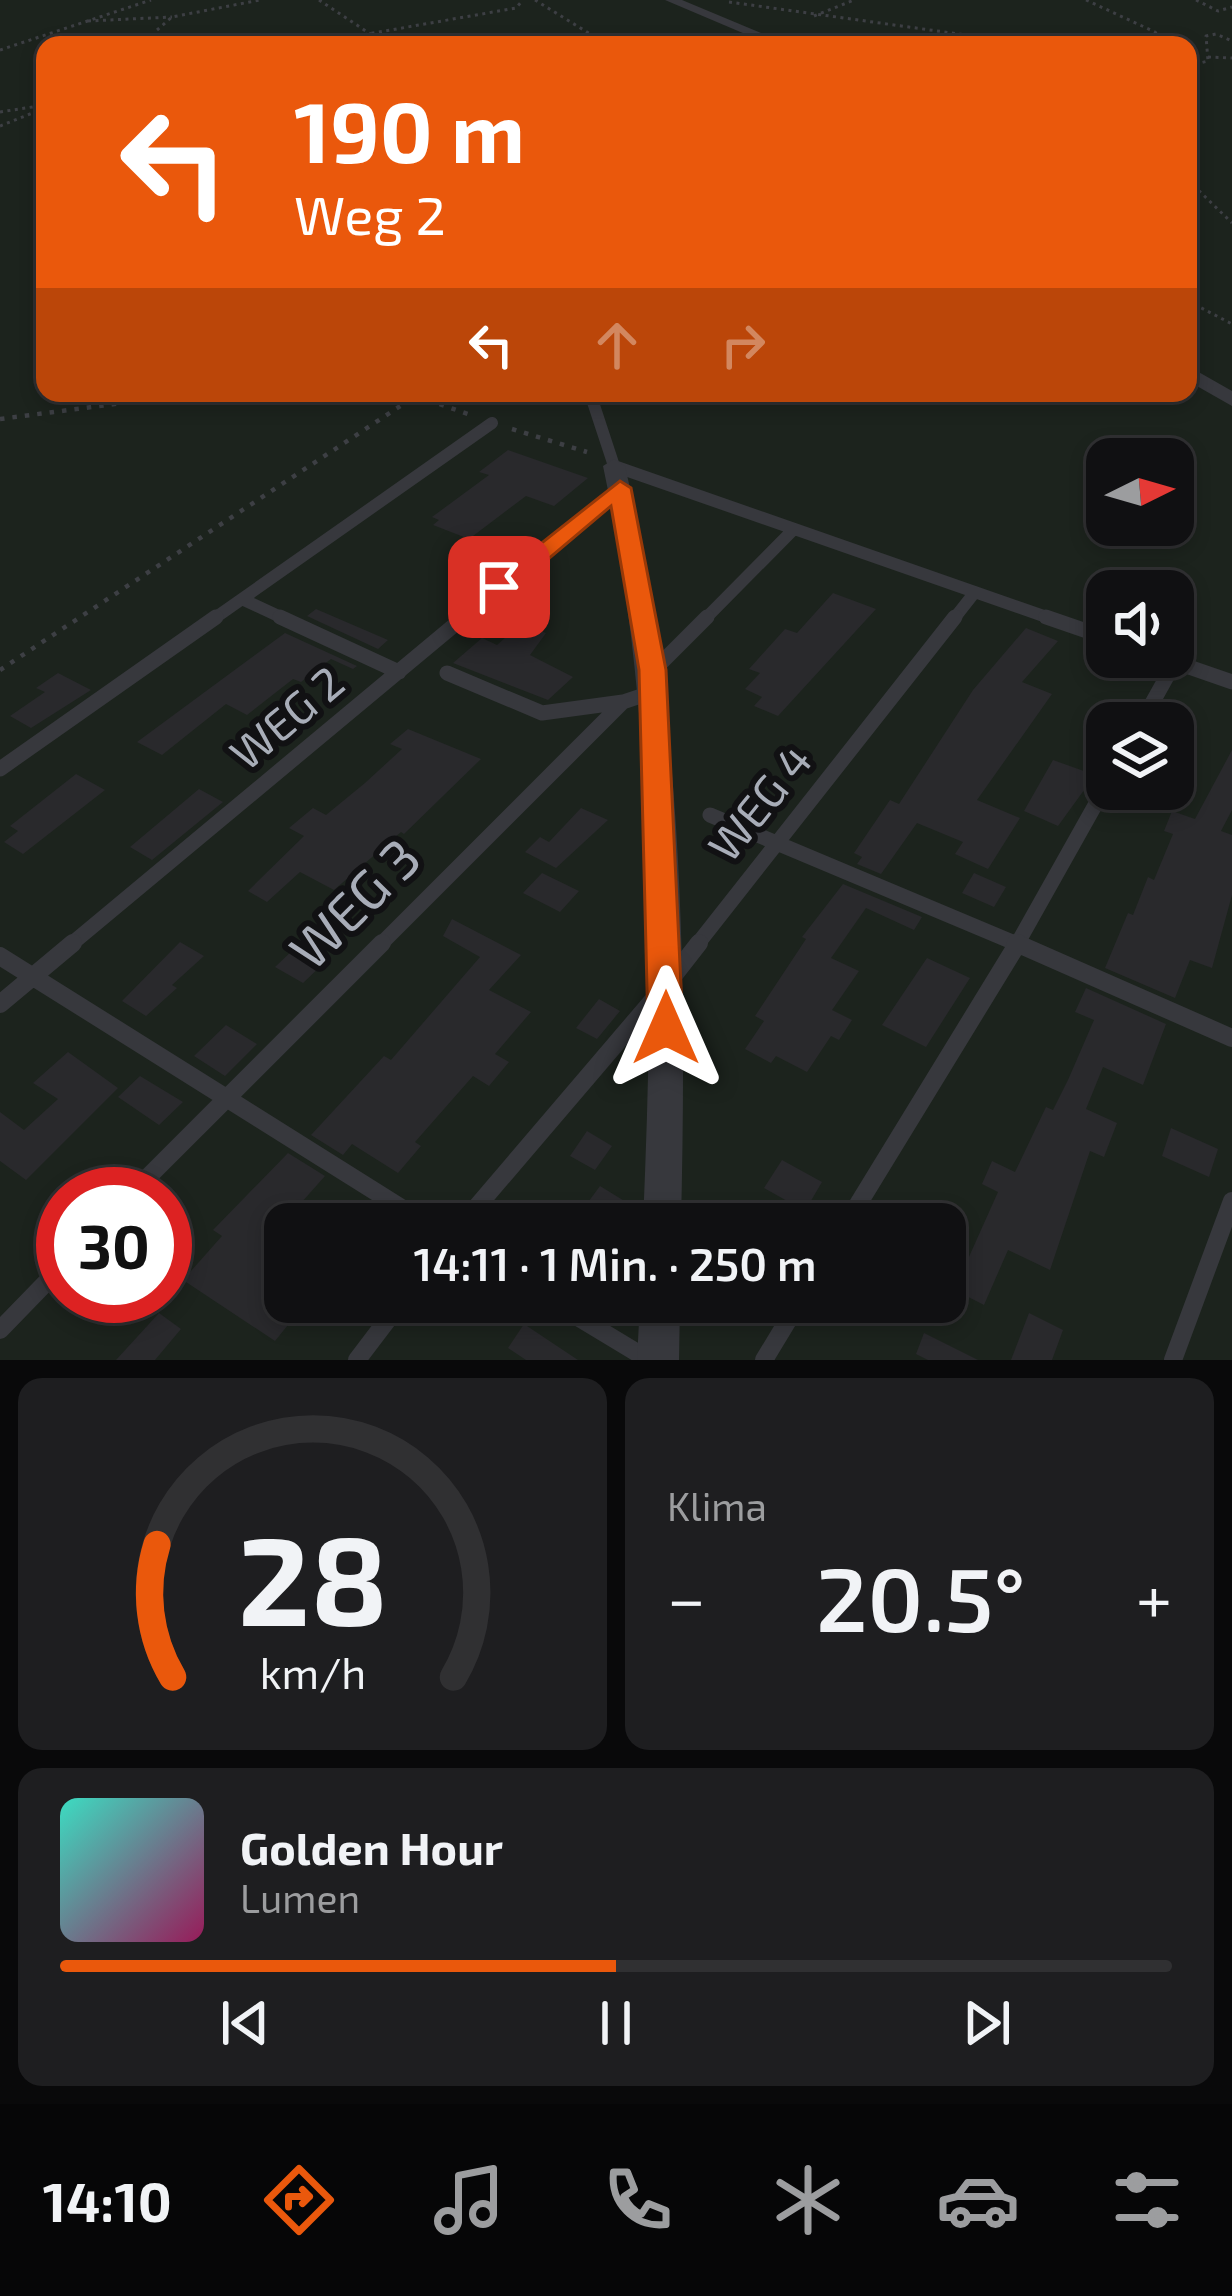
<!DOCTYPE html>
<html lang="de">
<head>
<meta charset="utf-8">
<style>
  body { margin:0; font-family:"Exo 2",sans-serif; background:#1e1e20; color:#f1f3f6; height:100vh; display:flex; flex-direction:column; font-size:45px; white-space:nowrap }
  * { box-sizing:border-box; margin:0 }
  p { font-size:39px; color:#9c9d9f }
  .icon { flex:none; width:66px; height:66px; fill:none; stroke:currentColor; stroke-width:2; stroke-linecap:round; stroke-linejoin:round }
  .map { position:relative; height:1360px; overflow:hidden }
  .sheet { display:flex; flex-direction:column; gap:18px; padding:18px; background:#09090a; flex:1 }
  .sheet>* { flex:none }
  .hud { position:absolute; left:36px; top:36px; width:1161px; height:366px; border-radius:24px; box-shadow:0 6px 18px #0003,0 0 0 3px #303032; background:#ea580c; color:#fff; overflow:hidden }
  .needle { width:78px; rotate:85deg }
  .fabs { position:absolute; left:1086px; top:438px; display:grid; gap:24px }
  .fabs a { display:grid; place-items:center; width:108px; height:108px; border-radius:24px; background:#101012; box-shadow:0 6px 18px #0003,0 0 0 3px #303032; font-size:60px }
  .speed { position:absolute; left:36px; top:1167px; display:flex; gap:24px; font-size:60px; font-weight:700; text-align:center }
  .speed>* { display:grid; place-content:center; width:156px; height:156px; border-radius:50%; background:#101012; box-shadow:0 6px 18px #0003,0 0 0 3px #303032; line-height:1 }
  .speed .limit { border:18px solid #d22; background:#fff; color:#111 }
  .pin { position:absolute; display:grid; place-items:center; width:102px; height:102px; color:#fff; margin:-51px; border-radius:24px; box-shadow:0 6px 18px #0006 }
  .me { position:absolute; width:132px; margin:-66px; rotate:0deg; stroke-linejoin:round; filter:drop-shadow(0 0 9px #0008) }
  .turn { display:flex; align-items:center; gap:42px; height:252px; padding:0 60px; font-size:54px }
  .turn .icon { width:156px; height:156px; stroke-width:2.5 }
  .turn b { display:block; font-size:84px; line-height:102px }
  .lanes { display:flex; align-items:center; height:114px; padding:0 60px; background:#0003; justify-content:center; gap:60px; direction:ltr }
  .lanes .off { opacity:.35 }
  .big { font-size:90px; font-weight:600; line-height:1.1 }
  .sheet .widget { flex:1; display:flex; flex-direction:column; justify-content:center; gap:18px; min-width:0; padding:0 42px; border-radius:24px; background:#1e1e20 }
  .sheet .dial { align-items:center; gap:0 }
  .dial svg { height:312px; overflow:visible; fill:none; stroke:#303032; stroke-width:7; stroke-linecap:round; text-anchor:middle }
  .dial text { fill:#f1f3f6; stroke:none }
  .song { display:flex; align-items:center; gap:36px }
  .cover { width:144px; height:144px; border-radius:18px; background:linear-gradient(135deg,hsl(170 70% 55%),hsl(330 70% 35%)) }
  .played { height:12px; border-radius:6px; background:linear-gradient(90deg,#ea580c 50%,#303032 50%) }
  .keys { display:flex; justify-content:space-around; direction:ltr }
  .heat { display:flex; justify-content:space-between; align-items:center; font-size:66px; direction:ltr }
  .sheet .tiles { flex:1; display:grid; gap:18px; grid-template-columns:1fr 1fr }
  .widget:last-child { grid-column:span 2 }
  .trip { position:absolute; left:264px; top:1203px; width:702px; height:120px; border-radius:24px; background:#101012; box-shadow:0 6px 18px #0003,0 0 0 3px #303032; font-weight:600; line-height:120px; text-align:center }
  .menu { display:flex; height:192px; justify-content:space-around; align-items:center; background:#060607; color:#9c9d9f }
  .menu .icon { width:84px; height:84px }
  .menu .active { color:#ea580c }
  .menu b { font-size:54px; color:#f1f3f6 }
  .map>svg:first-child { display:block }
</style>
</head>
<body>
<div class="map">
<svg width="1232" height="1360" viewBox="0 0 1232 1360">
  <rect width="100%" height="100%" fill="#161618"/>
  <path fill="#1c231d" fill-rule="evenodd" d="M0,0H1232V1360H0ZM45,45H1188V393H45ZM1107,459H1173V525H1107ZM1107,591H1173V657H1107ZM1107,723H1173V789H1107ZM63,1194H165V1296H63ZM285,1224H945V1302H285Z"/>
  <path fill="#29292c" d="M508,450L588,478L554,506L526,496L469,539L433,525L439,520L432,517L489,475L479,472Z
    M833,593L876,609L778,716L754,706L762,697L745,689L760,673L749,669L785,629L797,633Z
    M316,609L388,640L378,649L307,616Z
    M522,623L546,633L530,655L573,677L548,700L453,663L482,638L497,645Z
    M1026,628L1058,641L1022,682L1052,694L977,800L1020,818L988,869L955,854L963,842L917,823L881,874L857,864L862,857L854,853L890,800L899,804L973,690Z
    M285,633L357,666L353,669L331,659L301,682L293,679L247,715L226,704L162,755L137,742Z
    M58,673L91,690L31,728L10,716L45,692L36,688Z
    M408,729L481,759L404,834L401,832L334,890L300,872L267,902L248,891L304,836L289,828L313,808L326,815L365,783L402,749L390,744Z
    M1232,750V810L1221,831L1232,835V895L1212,968L1190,960L1175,998L1105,968L1128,913L1133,915L1148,877L1154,880L1173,834L1164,831L1172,811L1195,819Z
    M1053,760L1095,775L1058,826L1024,811Z
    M76,774L105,790L23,854L4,842L18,831L10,826Z
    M199,789L223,802L152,860L130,847Z
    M581,808L608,820L556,868L525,852L540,837L549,842Z
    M542,873L579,891L560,912L523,893Z
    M974,873L1006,887L994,907L962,893Z
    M843,884L922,917L914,930L866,908L831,958L859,971L832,1010L852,1020L839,1040L831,1036L807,1072L776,1056L771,1063L745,1049L764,1021L755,1016L806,939L802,937Z
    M452,919L521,955L489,990L531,1012L495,1054L509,1062L489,1086L473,1076L415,1142L421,1146L398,1173L352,1144L343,1155L311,1135L384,1056L391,1060L480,957L443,936Z
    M180,942L204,956L172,985L177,988L146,1016L122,1001Z
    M296,947L324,963L303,983L275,967Z
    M927,958L970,978L926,1047L882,1025Z
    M1086,988L1166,1024L1143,1085L1103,1067L1086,1109L1117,1123L1104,1157L1090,1151L1050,1270L1008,1250L984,1305L945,1285V1264L951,1250L968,1259L998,1192L982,1184L992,1161L1015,1172L1046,1107L1053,1110L1068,1080L1094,1020L1075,1012Z
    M599,999L620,1011L597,1039L576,1028Z
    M226,1025L257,1044L225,1076L194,1056Z
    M68,1052L118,1088L26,1180L0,1161V1112L24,1130L58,1099L33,1083Z
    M140,1076L183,1102L159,1125L118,1097Z
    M1171,1128L1218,1149L1209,1177L1162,1156Z
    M587,1131L612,1146L595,1170L570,1156Z
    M288,1153L325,1176L285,1221V1308L296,1315L275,1341L183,1280L222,1236L213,1230Z
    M782,1160L822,1182L805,1211L764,1188Z
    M600,1186L626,1202L611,1224L583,1209Z
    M159,1313L181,1329L155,1360H116Z
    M1029,1313L1063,1330L1052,1360H1011Z
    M524,1324L578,1360H526L508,1348Z
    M924,1333L978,1360H928L916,1354Z"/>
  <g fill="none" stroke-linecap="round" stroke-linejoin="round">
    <path stroke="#3d3f44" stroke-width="3" stroke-dasharray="3 4.5" stroke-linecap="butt" d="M319,0L387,45
      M535,0L608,45
      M1086,0L1155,32L1168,45
      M1196,0L1218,11L1232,7
      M729,2L1038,45
      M814,16L854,0
      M88,21L172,17
      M157,45V30L172,17L260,0
      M305,45L516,8L523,0
      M0,50L151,0
      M1208,57L1232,58
      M1188,66L1208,61L1206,36L1216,34L1232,41
      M0,112L45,105
      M0,126L45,108
      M1188,180L1232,223
      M1188,301L1232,324"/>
    <path stroke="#3d3f44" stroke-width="4.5" stroke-dasharray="4.5 8" stroke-linecap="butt" d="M416,396L468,414
      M0,419L199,393
      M512,429L587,452
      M0,670L420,393"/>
    <path stroke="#37383d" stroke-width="12" d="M590,393L614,466L1055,620
      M244,600L287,620
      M212,620L492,423
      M461,620L620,487
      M704,620L794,529
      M953,620L975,592"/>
    <path stroke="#37383d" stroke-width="15" d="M280,617L399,672
      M1046,617L1107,638
      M1160,657L1232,682
      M653,671L707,617
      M447,673L542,713L623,702
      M1141,723L1175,662
      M0,769L216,617
      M710,815L1022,946
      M69,946L464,617
      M379,946L623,702L653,692
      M696,946L955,617
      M1016,946L1107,784"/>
    <path stroke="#37383d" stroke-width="18" d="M1016,943L1232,1038
      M0,956L427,1224
      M674,975L699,943
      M0,1004L73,943
      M131,1194L382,943
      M462,1224L660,992
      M846,1224L1018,943
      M553,1302L649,1360
      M0,1330L63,1265
      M357,1360L401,1302
      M764,1360L799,1302
      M1173,1360L1232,1201"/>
    <path fill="#37383d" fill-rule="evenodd" d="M665,0H682L790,45H771Z
      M1188,366L1232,391V406L1188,381Z
      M614,459L625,466C683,717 687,968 681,1224H643C654,968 656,717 603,466Z
      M640,1302H680L679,1360H637Z"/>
  </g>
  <path fill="#ea580c" stroke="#983908" stroke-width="3" d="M620,481L631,488L666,670L683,1028L678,1038L666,1042L653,1038L648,1028L639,670L611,506L508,593H490L486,587Z"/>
  <g text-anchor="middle" stroke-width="12" stroke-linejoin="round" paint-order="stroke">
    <g font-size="45" fill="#a8adb8" stroke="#111113">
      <text transform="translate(287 718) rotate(-40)" y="16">WEG 2</text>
      <text transform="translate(760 803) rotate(-51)" y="16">WEG 4</text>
    </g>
    <g font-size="54" fill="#a8adb8" stroke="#111113">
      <text transform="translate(355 904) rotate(-45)" y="19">WEG 3</text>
    </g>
  </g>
</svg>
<div class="fabs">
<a><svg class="needle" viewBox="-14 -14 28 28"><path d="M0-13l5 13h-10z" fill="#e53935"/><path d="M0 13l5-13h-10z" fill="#9c9d9f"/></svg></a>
<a><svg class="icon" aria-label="sound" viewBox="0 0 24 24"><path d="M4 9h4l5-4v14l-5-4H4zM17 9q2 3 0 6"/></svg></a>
<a><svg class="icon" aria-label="layers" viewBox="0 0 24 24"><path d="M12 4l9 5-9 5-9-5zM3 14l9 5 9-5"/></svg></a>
</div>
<div class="speed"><div class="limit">30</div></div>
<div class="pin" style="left:499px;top:587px;background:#d93025"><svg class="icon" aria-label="arrive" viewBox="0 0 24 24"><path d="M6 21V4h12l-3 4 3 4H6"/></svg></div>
<svg class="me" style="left:666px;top:1028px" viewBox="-20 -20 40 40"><path d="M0-17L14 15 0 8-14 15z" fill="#ea580c" stroke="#fff" stroke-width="4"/></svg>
<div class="trip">14:11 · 1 Min. · 250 m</div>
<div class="hud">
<div class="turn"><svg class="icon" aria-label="left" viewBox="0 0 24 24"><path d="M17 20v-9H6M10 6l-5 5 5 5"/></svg><div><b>190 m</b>Weg 2</div></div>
<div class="lanes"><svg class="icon" aria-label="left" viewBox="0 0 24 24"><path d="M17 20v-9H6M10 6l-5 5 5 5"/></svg><svg class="icon off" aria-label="ahead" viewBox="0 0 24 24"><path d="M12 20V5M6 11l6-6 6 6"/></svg><svg class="icon off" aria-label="right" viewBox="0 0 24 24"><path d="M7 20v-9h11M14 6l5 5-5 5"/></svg></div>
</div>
</div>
<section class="sheet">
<div class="tiles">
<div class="widget dial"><svg viewBox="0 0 100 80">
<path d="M14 69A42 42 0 1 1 86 69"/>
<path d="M14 69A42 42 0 0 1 10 35" stroke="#ea580c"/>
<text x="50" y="56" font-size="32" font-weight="700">28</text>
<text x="50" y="72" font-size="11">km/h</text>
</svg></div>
<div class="widget"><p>Klima</p>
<div class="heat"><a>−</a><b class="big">20.5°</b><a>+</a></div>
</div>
<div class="widget">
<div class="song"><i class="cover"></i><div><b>Golden Hour</b><p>Lumen</p></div></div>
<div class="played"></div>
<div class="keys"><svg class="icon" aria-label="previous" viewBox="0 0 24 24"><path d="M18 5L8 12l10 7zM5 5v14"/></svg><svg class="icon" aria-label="pause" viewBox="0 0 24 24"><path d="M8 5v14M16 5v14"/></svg><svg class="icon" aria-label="next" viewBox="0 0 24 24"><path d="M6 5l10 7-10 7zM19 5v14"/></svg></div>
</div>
</div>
</section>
<nav class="menu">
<b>14:10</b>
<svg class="icon active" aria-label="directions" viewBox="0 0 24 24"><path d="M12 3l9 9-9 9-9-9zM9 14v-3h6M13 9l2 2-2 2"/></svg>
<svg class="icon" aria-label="music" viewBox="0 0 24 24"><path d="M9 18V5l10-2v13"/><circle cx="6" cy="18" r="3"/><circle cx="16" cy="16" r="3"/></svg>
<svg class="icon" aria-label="phone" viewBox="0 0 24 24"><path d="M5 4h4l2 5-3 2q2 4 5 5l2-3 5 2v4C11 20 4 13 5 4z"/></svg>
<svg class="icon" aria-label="climate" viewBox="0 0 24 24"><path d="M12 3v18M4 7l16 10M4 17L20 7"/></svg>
<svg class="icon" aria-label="car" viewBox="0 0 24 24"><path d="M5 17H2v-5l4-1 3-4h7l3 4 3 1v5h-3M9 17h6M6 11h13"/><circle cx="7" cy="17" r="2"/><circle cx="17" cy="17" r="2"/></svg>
<svg class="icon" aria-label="filters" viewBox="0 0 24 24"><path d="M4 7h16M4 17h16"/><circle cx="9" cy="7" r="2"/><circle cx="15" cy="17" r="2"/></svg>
</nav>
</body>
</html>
